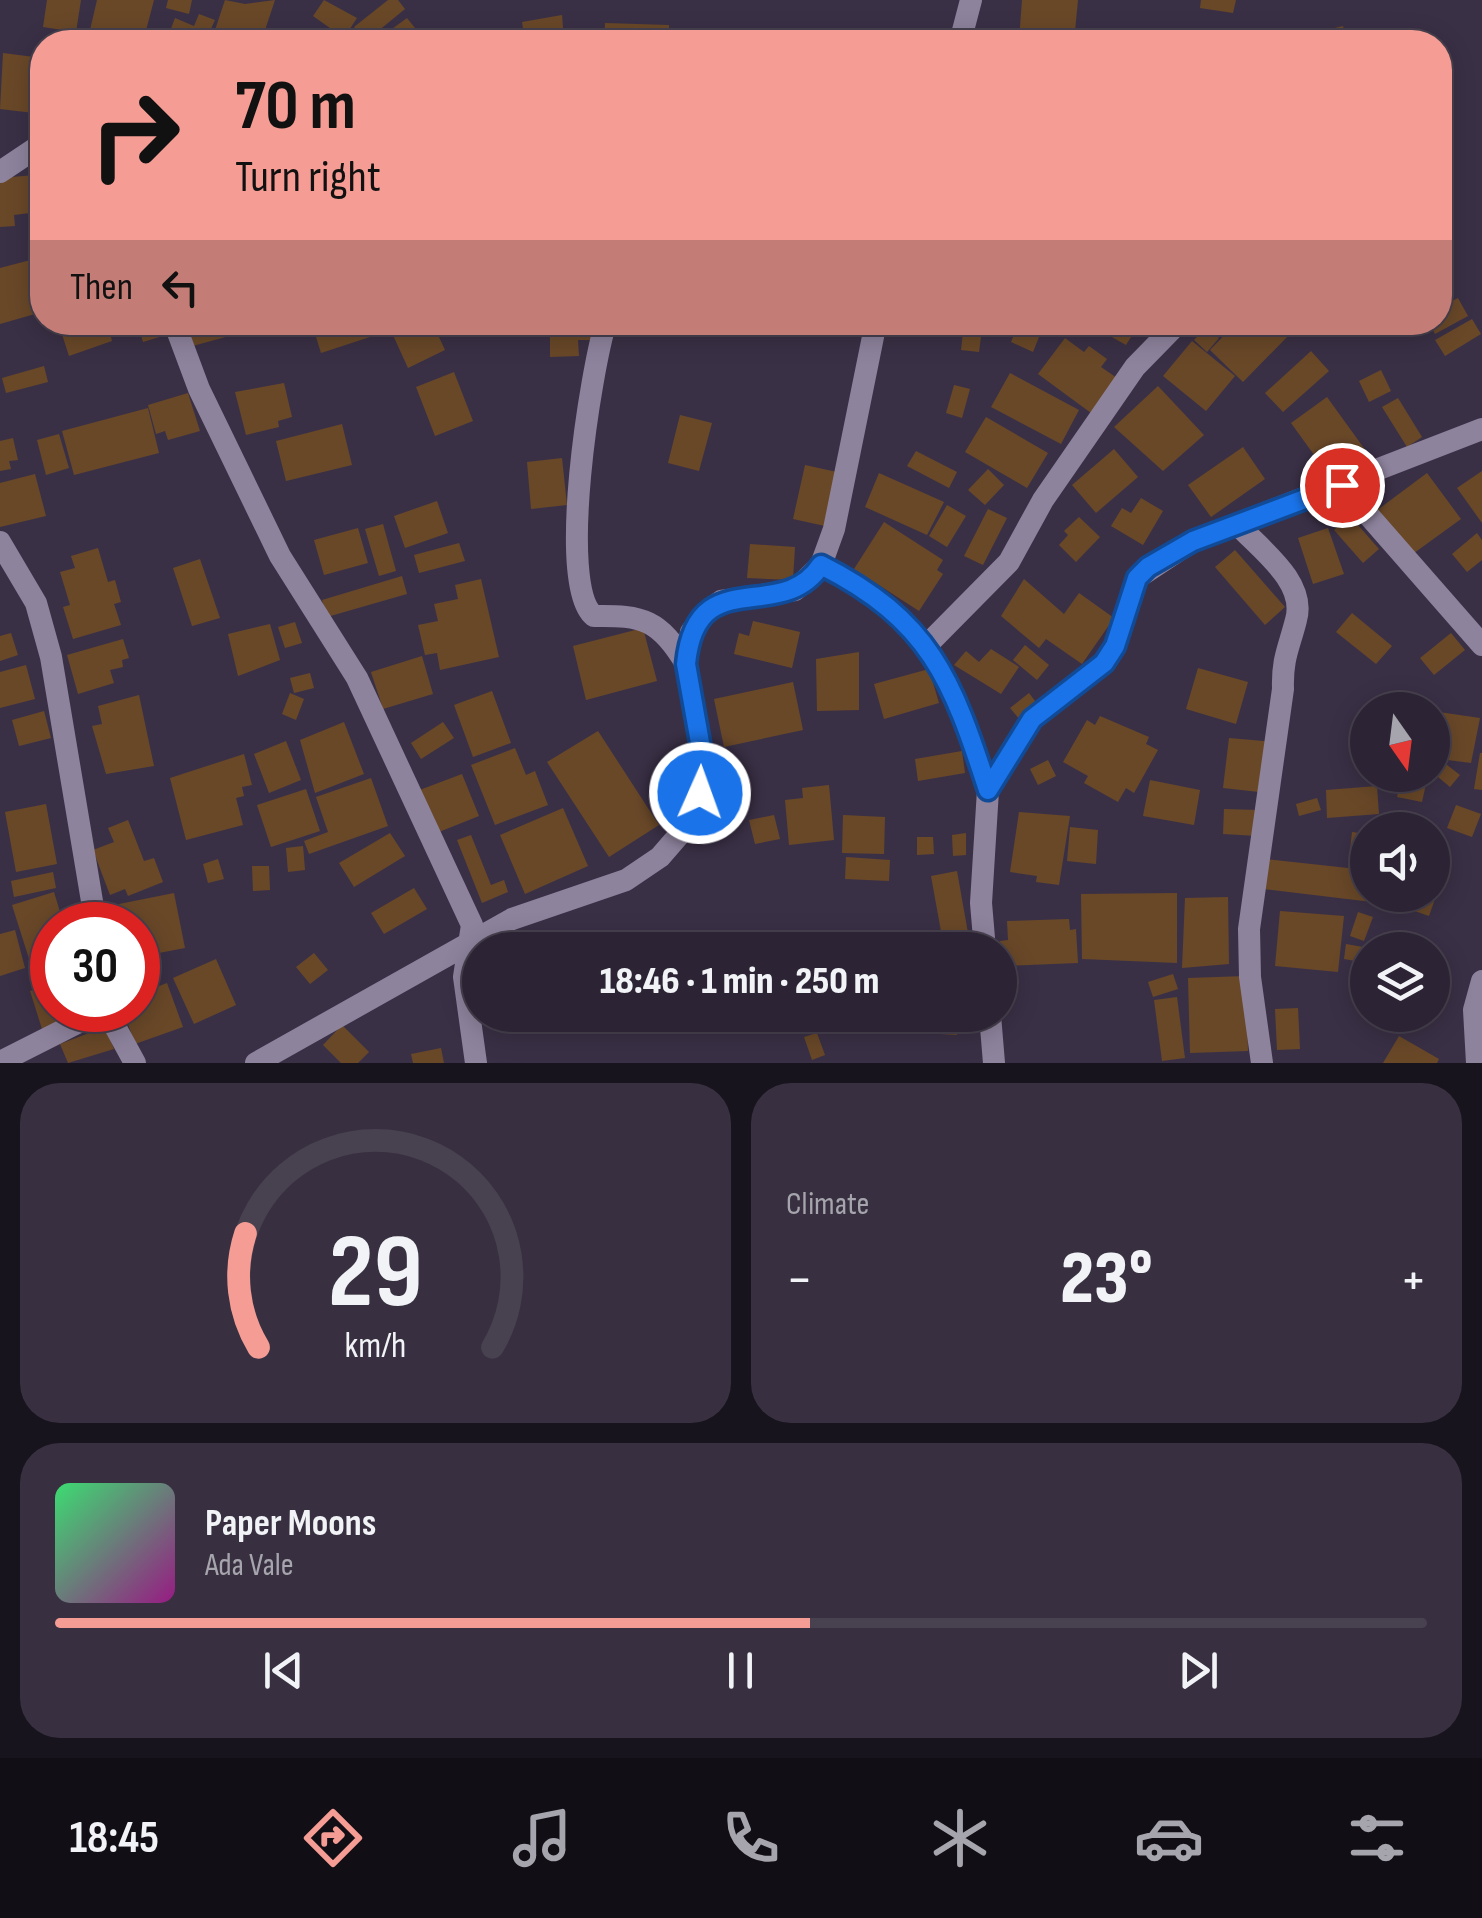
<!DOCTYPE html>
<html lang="en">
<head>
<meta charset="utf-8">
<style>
  body { margin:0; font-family:"Sofia Sans Condensed",sans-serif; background:#383040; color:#f1f3f6; height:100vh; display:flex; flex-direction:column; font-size:38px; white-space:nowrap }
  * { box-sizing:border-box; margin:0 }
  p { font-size:32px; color:#a6a4ac }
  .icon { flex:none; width:55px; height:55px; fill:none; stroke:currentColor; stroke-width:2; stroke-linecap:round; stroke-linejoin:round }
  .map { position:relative; height:1063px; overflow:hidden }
  .panel { display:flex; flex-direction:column; gap:20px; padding:20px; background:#18141d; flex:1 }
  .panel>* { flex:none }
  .banner { position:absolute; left:30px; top:30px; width:1422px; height:305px; border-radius:40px; box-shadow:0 5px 25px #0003,0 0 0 2px #48414f; background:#f59c94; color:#111; overflow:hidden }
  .needle { width:65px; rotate:166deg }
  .fabs { position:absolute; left:1350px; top:692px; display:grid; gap:20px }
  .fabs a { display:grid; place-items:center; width:100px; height:100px; border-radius:50%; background:#2c2434; box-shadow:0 5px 25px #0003,0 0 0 2px #48414f; font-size:50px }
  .speed { position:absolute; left:30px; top:902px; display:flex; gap:20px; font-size:50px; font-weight:700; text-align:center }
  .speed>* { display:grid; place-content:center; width:130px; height:130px; border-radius:50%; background:#2c2434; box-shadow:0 5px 25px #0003,0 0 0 2px #48414f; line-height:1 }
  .speed .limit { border:15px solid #d22; background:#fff; color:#111 }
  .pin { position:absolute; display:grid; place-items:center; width:85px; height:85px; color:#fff; margin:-42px; border:5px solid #fff; border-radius:50%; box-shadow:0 2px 10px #0007 }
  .me { position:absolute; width:110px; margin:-55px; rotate:2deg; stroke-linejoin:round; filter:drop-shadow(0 0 8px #0008) }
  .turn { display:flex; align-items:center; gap:35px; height:210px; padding:0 40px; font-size:45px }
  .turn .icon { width:130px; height:130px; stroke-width:2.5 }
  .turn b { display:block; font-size:70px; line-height:85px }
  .then { display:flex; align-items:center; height:95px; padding:0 40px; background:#0003; gap:20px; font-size:38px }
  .big { font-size:75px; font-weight:800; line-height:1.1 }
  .panel .tile { flex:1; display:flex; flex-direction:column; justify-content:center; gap:15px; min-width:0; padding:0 35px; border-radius:40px; background:#383040 }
  .panel .dial { align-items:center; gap:0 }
  .dial svg { height:260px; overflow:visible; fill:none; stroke:#48414f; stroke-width:7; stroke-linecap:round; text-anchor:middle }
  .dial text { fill:#f1f3f6; stroke:none }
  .song { display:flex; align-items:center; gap:30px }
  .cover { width:120px; height:120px; border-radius:15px; background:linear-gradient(135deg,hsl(140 70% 55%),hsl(310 70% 35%)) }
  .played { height:10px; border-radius:5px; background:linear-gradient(90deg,#f59c94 55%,#48414f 55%) }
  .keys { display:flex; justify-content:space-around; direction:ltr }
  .heat { display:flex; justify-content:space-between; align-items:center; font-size:55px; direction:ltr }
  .panel .tiles { flex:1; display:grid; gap:20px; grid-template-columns:1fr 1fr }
  .tile:last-child { grid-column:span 2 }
  .trip { position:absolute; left:462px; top:932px; width:555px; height:100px; border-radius:50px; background:#2c2434; box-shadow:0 5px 25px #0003,0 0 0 2px #48414f; font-weight:800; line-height:100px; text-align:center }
  .tab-bar { display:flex; height:160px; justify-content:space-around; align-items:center; background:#120e15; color:#a6a4ac }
  .tab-bar .icon { width:70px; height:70px }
  .tab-bar .on { color:#f59c94 }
  .tab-bar b { font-size:45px; color:#f1f3f6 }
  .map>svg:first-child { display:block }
</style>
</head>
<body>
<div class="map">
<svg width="1482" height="1063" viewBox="0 0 1482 1063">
  <rect width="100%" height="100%" fill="#3a3046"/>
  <path fill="#694828" d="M47,0H81L76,32L43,27Z
    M97,0H154L143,42L90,30Z
    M168,0H192L189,14L166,8Z
    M225,0L245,4L275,0L261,42H211Z
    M324,0L357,18L344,38L313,16Z
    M388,0H398L405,9L366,41L354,27Z
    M1022,0H1078L1074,42L1019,40Z
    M1201,0H1236L1233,13L1200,8Z
    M199,14L215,20L205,42H166L175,18L194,26Z
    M562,15L564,40L525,42L522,22Z
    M407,18L415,28L408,33L412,39L407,42H374Z
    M605,23L669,25V42H604Z
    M1343,26L1347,42H1325L1322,31Z
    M3,53L42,58V114L0,109Z
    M35,175L38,212L14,215L15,226L0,227V178Z
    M42,257V312L0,324V268Z
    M1458,298L1468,316L1435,334L1429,322H1440V299L1444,305Z
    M1472,319L1481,334L1445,356L1435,340Z
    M58,322H118L119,326L109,329L112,341L69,356Z
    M137,322H158L163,336L143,342Z
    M182,322H230L233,335L189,347Z
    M365,322L370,337L321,353L312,324Z
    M387,322H432L445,350L408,368Z
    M473,322H532V327L473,329Z
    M550,322H594V340H578L579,356L550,357Z
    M964,322H983L979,352L961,350Z
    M1019,322H1045L1033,352L1011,342Z
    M1237,322H1276L1289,335L1243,382L1210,350Z
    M1116,325L1133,334L1126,345L1110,336Z
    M1206,327L1219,338L1207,352L1194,340Z
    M1065,338L1084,352L1089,346L1107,359L1101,367L1117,378L1091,413L1038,374Z
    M1192,341L1235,376L1206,411L1163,376Z
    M1311,351L1329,371L1283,412L1265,393Z
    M44,366L48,382L6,393L2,378Z
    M1381,370L1391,391L1369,402L1359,381Z
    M454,372L473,421L435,436L416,387Z
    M1010,373L1079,410L1061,444L991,407Z
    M284,383L292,417L278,421L279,427L246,435L235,392Z
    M954,385L970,389L962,418L946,413Z
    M1158,386L1204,435L1163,471L1114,427Z
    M188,393L200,431L168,440L165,431L156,434L148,405Z
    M1327,397L1366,451L1325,481L1311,463L1317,459L1291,423Z
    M1398,398L1422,437L1407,447L1382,407Z
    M148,408L159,453L74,475L62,431Z
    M680,415L712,423L699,471L668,463Z
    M986,417L1048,453L1027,488L965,452Z
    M342,424L352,465L286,481L276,441Z
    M59,434L69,468L46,475L37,440Z
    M13,438L18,460L9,461L11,469L0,471V441Z
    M1243,447L1265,479L1211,517L1188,485Z
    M1114,449L1138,477L1096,513L1072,485Z
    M916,451L957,472L949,488L907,466Z
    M562,458L567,505L531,509L527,462Z
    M805,465L837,472L825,526L793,519Z
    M988,469L1004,485L985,505L968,490Z
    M1482,471V523L1457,488Z
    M879,473L944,502L927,535L865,507Z
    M1427,473L1461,519L1410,556L1376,511Z
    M35,474L46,516L0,527V483Z
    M1141,498L1163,511L1143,545L1111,526L1122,508L1131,513Z
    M437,501L448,533L405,548L394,516Z
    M947,505L966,516L947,547L929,536Z
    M988,509L1007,518L983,565L964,556Z
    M1350,516L1379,549L1363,563L1334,530Z
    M1079,517L1100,537L1076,562L1059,545L1068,535L1064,531Z
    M884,522L943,560L937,570L943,574L919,611L854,569Z
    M383,524L396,571L379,576L365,529Z
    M358,528L368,563L324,575L314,540Z
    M1328,528L1344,574L1313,584L1298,538Z
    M1477,533L1482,540V560L1467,572L1452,554Z
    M459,543L465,561L419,573L414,555Z
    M750,544L795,547L793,580L747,578Z
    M98,548L108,582L115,580L121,602L114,604L121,625L73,639L63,607L70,605L60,572L75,568L71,556Z
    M1235,550L1285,607L1265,625L1215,567Z
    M200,559L220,618L192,626L173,568Z
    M402,576L407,594L327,617L322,600Z
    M481,579L499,657L440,670L437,653L425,655L418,625L438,621L434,604L458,599L455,585Z
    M1024,579L1064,614L1079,593L1114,618L1082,664L1046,639L1039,648L1001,616Z
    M1352,613L1392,646L1376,664L1336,632Z
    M753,621L800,632L792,668L734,654L739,633L749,636Z
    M295,622L302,643L285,648L278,627Z
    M270,624L280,660L238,676L228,634Z
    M643,628L657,681L586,700L573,646Z
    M11,633L18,655L0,661V636Z
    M1451,633L1465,650L1434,675L1420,658Z
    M123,639L129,658L122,660L123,667L110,670L114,683L78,694L67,655Z
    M1025,645L1049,665L1037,680L1013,660Z
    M991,649L1019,667L1001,694L954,665L966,651L979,662Z
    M859,652V710L817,711L816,659Z
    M422,656L433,694L383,709L371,672Z
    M26,665L35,699L0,708V672Z
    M1198,668L1248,682L1236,724L1186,709Z
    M929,669L939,703L884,719L874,684Z
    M310,673L314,688L294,693L290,678Z
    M793,682L803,730L724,747L714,699Z
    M492,691L511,743L473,757L454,705Z
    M290,693L304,699L296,720L282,714Z
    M1029,693L1038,705L1020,720L1010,708Z
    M139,695L154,766L106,774L92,726L102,724L98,706Z
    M44,711L51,738L19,746L12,720Z
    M1432,711L1480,718L1471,763L1432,758Z
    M1100,716L1149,737L1146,744L1158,750L1134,793L1126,788L1118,802L1084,783L1088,776L1063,762L1087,720L1095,725Z
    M344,722L364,774L315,793L300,740Z
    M443,722L454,738L421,759L411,743Z
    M598,731L659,825L609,857L547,762Z
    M1229,738L1274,742L1268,793L1223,788Z
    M286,741L301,780L269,793L254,754Z
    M515,748L526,775L535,771L548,805L495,825L471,765Z
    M962,751L965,773L918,781L915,759Z
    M1480,753H1482V790L1474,789Z
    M244,754L252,785L242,787L244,796L236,798L243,825L186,840L170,778Z
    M1048,760L1056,776L1038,785L1030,769Z
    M1442,761L1460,775L1450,787L1432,772Z
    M462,774L479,816L434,834L417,791Z
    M1402,775H1428L1422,802L1397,797Z
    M371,778L388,826L309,854L304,841L328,832L316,797Z
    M1150,780L1200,790L1194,825L1143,816Z
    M829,785L834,840L789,845L785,800L803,798L802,788Z
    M1377,786L1379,814L1327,818L1326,790Z
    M306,789L320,831L271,847L257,805Z
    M1317,798L1321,810L1299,816L1296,804Z
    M46,804L57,864L16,872L5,812Z
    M1456,805L1481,814L1472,837L1447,828Z
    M563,808L588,866L525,894L500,835Z
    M1224,809L1258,810L1257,836L1223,834Z
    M1019,812L1070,816L1059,885L1036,882L1037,876L1010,872Z
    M774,815L780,839L755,844L749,820Z
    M843,815L885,817L884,854L842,853Z
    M128,820L144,861L154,858L163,882L128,896L125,889L110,895L93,850L114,842L108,828Z
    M1070,827L1098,830L1096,864L1067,861Z
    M1352,832L1368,834V895H1373L1372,902L1263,889L1266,859L1348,868Z
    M390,833L405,856L354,887L339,863Z
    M966,833V855L953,856L952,835Z
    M471,835L491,885L504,880L508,892L482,903L457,840Z
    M917,837H933L934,854L917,855Z
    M303,846L305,870L288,872L286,848Z
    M1432,851L1450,857L1429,916L1403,907L1407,895H1432Z
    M846,857L890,860L889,881L845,879Z
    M218,859L224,879L208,883L203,864Z
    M252,866H269L270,890L253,891Z
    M957,871L968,933L942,937L931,876Z
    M53,872L56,888L14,897L11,881Z
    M414,888L427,909L384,934L371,913Z
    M54,892L64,925H52V958L31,965L12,905Z
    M174,893L185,948L138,957V925H124L119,904Z
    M1177,893V963L1082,959L1081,894Z
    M1379,895H1399L1392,913L1374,906Z
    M1228,897L1229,964L1182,968L1185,898Z
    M1280,911L1344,916L1338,972L1275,966Z
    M1358,912L1373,917L1364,941L1350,936Z
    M1069,919L1070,930L1076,929L1078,963L1001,966L1000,941L1008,940L1007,921Z
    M15,930L25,968L0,976V934Z
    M1346,944L1363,947L1361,962L1344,959Z
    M314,953L328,970L310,984L296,967Z
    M216,959L236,1005L194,1024L173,978Z
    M1173,974L1178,989L1153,997L1148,982Z
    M1246,976L1248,1051L1190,1053L1188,978Z
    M167,983L183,1027L135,1044L123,1010H138V994Z
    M52,984V1010H96L42,1029L30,991Z
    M1177,997L1185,1058L1162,1061L1154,1000Z
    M1298,1008L1300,1049L1277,1050L1275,1009Z
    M872,1015H958L957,1035L871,1030Z
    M342,1025L369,1052L358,1063H341L323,1045Z
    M105,1027L114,1049L68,1063L60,1044Z
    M817,1033L825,1055L812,1060L804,1037Z
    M1399,1036L1439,1059L1437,1063H1383Z
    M441,1048L444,1063H413L411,1054Z"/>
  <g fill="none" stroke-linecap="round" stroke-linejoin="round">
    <path stroke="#8e839d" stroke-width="22" d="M960,42L971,0
      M0,172L42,144
      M174,322L199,389L280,556L357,678L472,925L464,977L476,1063
      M606,322C591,369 556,586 594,616C643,615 660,620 686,664
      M1342,485L1482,645
      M1237,524C1260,549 1307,582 1296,620C1289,648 1282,658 1283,689L1249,929L1250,977L1262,1063
      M0,542L36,603L51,657L96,925
      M821,565C931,620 952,679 988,790
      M927,645L1009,562L1043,500L1135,367L1179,322
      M985,950L981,903L988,790L1033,719L1104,663L1115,646L1137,578L1193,541L1482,429
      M106,1010L135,1063
      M990,1015L994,1063
      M0,1062L103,1010
      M256,1063L512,919L626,880L660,857L692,820L704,765L686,664L691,632L706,612L721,601L795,590L821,565L834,529L876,322
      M1477,1063L1474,1010L1482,981"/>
  </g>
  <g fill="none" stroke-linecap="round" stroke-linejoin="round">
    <g stroke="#114b97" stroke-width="25">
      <path id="route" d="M700,793L704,765L686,664C696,560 781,626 821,565C930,620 952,679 988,790L1032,719L1104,663L1115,646L1137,578L1148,567L1193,541L1342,485"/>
    </g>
    <use href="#route" stroke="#1a73e8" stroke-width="18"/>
  </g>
</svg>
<div class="fabs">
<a><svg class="needle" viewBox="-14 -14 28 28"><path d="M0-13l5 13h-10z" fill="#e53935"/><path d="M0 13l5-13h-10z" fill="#a6a4ac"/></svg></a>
<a><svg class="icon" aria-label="sound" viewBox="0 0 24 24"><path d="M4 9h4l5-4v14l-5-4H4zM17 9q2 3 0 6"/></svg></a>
<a><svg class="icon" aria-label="layers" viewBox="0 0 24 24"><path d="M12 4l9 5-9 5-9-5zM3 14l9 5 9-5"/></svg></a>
</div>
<div class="speed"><div class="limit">30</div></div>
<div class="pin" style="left:1342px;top:485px;background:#d93025"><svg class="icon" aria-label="arrive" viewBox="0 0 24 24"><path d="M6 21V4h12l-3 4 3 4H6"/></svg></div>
<svg class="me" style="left:700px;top:793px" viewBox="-20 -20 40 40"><circle r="17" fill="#1a73e8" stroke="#fff" stroke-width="3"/><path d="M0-11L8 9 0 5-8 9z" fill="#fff"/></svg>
<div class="trip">18:46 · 1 min · 250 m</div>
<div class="banner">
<div class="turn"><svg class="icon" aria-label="right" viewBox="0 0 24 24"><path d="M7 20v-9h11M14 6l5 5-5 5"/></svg><div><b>70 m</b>Turn right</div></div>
<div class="then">Then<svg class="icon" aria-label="left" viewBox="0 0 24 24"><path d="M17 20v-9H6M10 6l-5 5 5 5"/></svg></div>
</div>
</div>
<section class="panel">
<div class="tiles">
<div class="tile dial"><svg viewBox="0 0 100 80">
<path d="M14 69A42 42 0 1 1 86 69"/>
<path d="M14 69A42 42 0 0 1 10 34" stroke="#f59c94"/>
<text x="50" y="56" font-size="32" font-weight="700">29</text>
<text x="50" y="72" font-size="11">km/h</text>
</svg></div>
<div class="tile"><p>Climate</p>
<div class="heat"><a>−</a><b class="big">23°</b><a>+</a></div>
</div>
<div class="tile">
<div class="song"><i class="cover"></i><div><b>Paper Moons</b><p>Ada Vale</p></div></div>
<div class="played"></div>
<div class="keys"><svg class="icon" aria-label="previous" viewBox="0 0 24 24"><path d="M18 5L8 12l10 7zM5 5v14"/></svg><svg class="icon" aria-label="pause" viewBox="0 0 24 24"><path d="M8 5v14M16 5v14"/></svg><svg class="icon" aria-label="next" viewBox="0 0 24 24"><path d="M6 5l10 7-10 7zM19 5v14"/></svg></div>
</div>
</div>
</section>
<nav class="tab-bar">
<b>18:45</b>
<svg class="icon on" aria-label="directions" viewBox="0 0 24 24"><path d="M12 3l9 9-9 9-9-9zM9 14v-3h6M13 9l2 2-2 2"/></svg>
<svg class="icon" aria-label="music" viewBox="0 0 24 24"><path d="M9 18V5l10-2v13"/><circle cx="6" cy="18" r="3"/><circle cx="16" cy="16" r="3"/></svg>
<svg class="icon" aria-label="phone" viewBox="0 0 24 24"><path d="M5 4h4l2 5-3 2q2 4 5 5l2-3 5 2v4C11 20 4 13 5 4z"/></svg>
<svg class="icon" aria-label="climate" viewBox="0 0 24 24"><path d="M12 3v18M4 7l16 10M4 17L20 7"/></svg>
<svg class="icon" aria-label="car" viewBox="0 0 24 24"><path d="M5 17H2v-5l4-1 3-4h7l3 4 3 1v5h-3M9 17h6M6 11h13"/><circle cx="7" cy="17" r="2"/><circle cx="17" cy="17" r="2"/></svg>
<svg class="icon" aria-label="filters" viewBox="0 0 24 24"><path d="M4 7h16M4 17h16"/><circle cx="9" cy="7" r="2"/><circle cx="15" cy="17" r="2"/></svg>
</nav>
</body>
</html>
